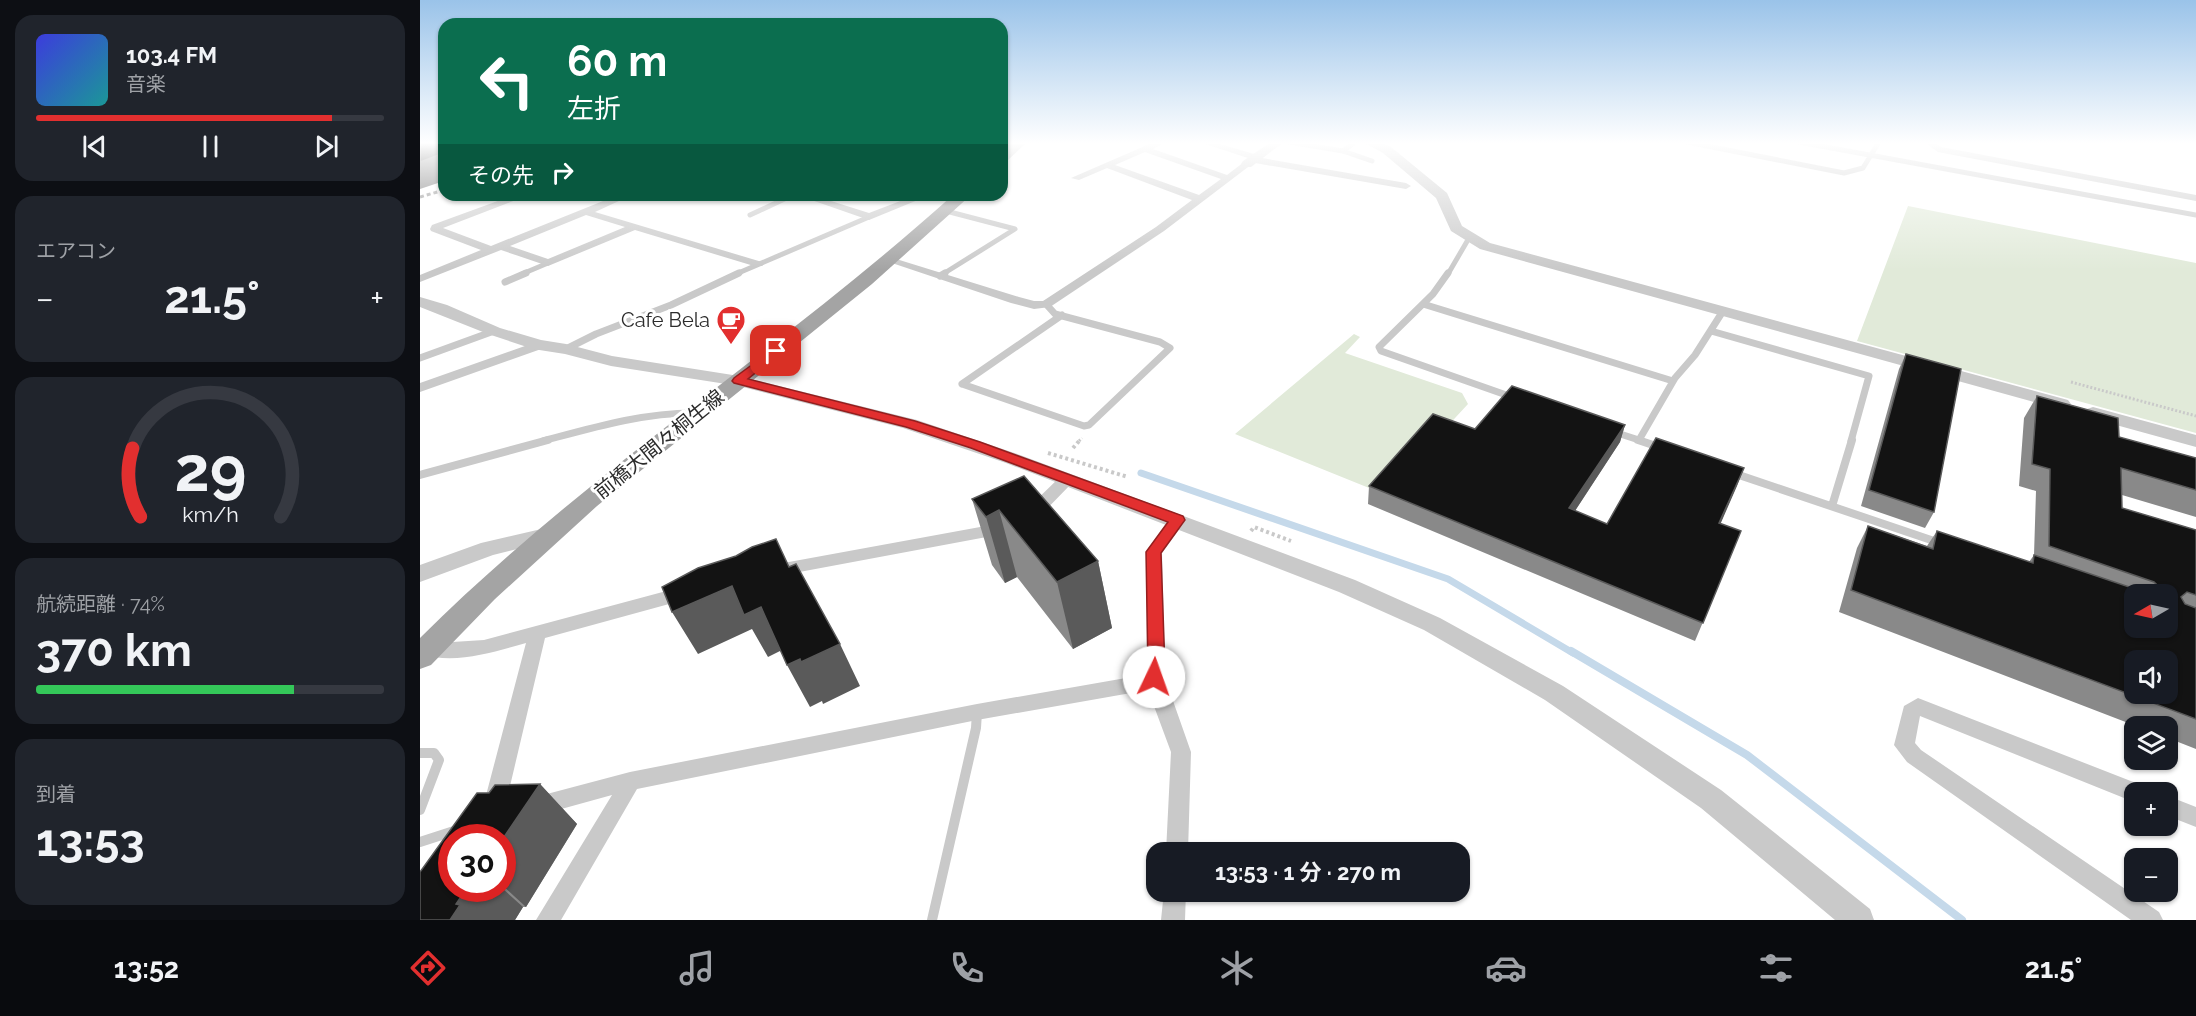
<!DOCTYPE html>
<html lang="ja">
<head>
<meta charset="utf-8">
<style>
  body { margin:0; font-family:Raleway,"Noto Sans JP",sans-serif; background:#20242c; color:#f1f3f6; height:100vh; display:flex; flex-direction:column; font-size:22px; white-space:nowrap }
  * { box-sizing:border-box; margin:0 }
  p { font-size:20px; color:#9ea1a6 }
  .icon { flex:none; width:33px; height:33px; fill:none; stroke:currentColor; stroke-width:2; stroke-linecap:round; stroke-linejoin:round }
  .map { position:relative; flex:1; overflow:hidden }
  .sheet { display:flex; flex-direction:column; gap:15px; padding:15px; background:#0d0f14; width:420px }
  .sheet>* { flex:none }
  .hud { position:absolute; left:18px; top:18px; width:570px; height:183px; border-radius:18px; box-shadow:0 2px 4px #0004; background:#0b6e4f; color:#fff; overflow:hidden }
  .needle { width:39px; rotate:261deg }
  .tools { position:absolute; left:1704px; top:584px; display:grid; gap:12px }
  .tools a { display:grid; place-items:center; width:54px; height:54px; border-radius:12px; background:#171b24; box-shadow:0 2px 4px #0004; font-size:30px }
  .speed { position:absolute; left:18px; top:824px; display:flex; gap:12px; font-size:30px; font-weight:700; text-align:center }
  .speed>* { display:grid; place-content:center; width:78px; height:78px; border-radius:50%; background:#171b24; box-shadow:0 2px 4px #0004; line-height:1 }
  .speed .limit { border:9px solid #d22; background:#fff; color:#111 }
  .pin { position:absolute; display:grid; place-items:center; width:51px; height:51px; color:#fff; margin:-26px; border-radius:12px; box-shadow:0 3px 9px #0006 }
  .me { position:absolute; width:66px; margin:-33px; rotate:3deg; stroke-linejoin:round; filter:drop-shadow(0 0 4px #0008) }
  .turn { display:flex; align-items:center; gap:21px; height:126px; padding:0 30px; font-size:27px }
  .turn .icon { width:78px; height:78px; stroke-width:2.5 }
  .turn b { display:block; font-size:42px; line-height:51px }
  .then { display:flex; align-items:center; height:57px; padding:0 30px; background:#0003; gap:12px; font-size:22px }
  .big { font-size:45px; font-weight:700; line-height:1.1 }
  .sheet .tile { flex:1; display:flex; flex-direction:column; justify-content:center; gap:9px; min-width:0; padding:0 21px; border-radius:18px; background:#20242c }
  .sheet .dial { align-items:center; gap:0 }
  .dial svg { height:156px; overflow:visible; fill:none; stroke:#363941; stroke-width:7; stroke-linecap:round; text-anchor:middle }
  .dial text { fill:#f1f3f6; stroke:none }
  .song { display:flex; align-items:center; gap:18px }
  .cover { width:72px; height:72px; border-radius:9px; background:linear-gradient(135deg,hsl(240 70% 55%),hsl(180 70% 35%)) }
  .played { height:6px; border-radius:3px; background:linear-gradient(90deg,#e22f2f 85%,#363941 85%) }
  .keys { display:flex; justify-content:space-around; direction:ltr }
  .heat { display:flex; justify-content:space-between; align-items:center; font-size:33px; direction:ltr }
  .charge { height:9px; border-radius:4px; background:linear-gradient(90deg,#34c759 74%,#363941 0) }
  .trip { position:absolute; left:726px; top:842px; width:324px; height:60px; border-radius:18px; background:#171b24; box-shadow:0 2px 4px #0004; font-weight:700; line-height:60px; text-align:center }
  .menu { display:flex; height:96px; justify-content:space-around; align-items:center; background:#090b0e; color:#9ea1a6 }
  .menu .icon { width:42px; height:42px }
  .menu .current { color:#e22f2f }
  .menu b { font-size:27px; color:#f1f3f6 }
  main { display:flex; flex:1; min-height:0 }
  .map>svg:first-child { display:block }
</style>
</head>
<body>
<main>
<section class="sheet">
<div class="tile">
<div class="song"><i class="cover"></i><div><b>103.4 FM</b><p>音楽</p></div></div>
<div class="played"></div>
<div class="keys"><svg class="icon" aria-label="previous" viewBox="0 0 24 24"><path d="M18 5L8 12l10 7zM5 5v14"/></svg><svg class="icon" aria-label="pause" viewBox="0 0 24 24"><path d="M8 5v14M16 5v14"/></svg><svg class="icon" aria-label="next" viewBox="0 0 24 24"><path d="M6 5l10 7-10 7zM19 5v14"/></svg></div>
</div>
<div class="tile"><p>エアコン</p>
<div class="heat"><a>−</a><b class="big">21.5°</b><a>+</a></div>
</div>
<div class="tile dial"><svg viewBox="0 0 100 80">
<path d="M14 69A42 42 0 1 1 86 69"/>
<path d="M14 69A42 42 0 0 1 10 34" stroke="#e22f2f"/>
<text x="50" y="56" font-size="32" font-weight="700">29</text>
<text x="50" y="72" font-size="11">km/h</text>
</svg></div>
<div class="tile"><p>航続距離 · 74%</p><b class="big">370 km</b><div class="charge"></div></div>
<div class="tile"><p>到着</p><b class="big">13:53</b></div>
</section>
<div class="map">
<svg width="1776" height="920" viewBox="0 0 1776 920">
  <rect width="100%" height="100%" fill="#fff"/>
  <path fill="#e1ead9" d="M1488,206L1776,263V433L1437,341Z
    M934,334L940,337L925,353L1042,393L1048,404L1023,431L959,492L815,434Z"/>
  <g fill="none" stroke-linecap="round" stroke-linejoin="round">
    <path stroke="#c5d9ea" stroke-width="7" d="M721,473L1028,579L1153,653"/>
    <path stroke="#c5d9ea" stroke-width="8" d="M1151,651L1327,755L1542,920"/>
    <path stroke="#c9c9c9" stroke-width="3" stroke-dasharray="2 2" stroke-linecap="butt" d="M1651,382L1776,416
      M659,441L662,438"/>
    <path stroke="#c9c9c9" stroke-width="4" stroke-dasharray="3 3" stroke-linecap="butt" d="M653,448L660,440
      M628,453L708,477
      M831,531L834,527L871,541"/>
    <path stroke="#c9c9c9" stroke-width="5" d="M869,142L923,151L952,161
      M1267,142L1424,173L1443,168L1459,142
      M1379,142L1776,215
      M923,151L935,142
      M290,195L300,198L307,195
      M330,215L373,195
      M102,274L128,263
      M316,274L449,217
      M523,274L595,229L526,211
      M1028,274L1049,238"/>
    <path stroke="#c9c9c9" stroke-width="7" d="M1028,273L1013,294L959,347L961,351L1092,397
      M520,276L525,273
      M85,282L106,273
      M1003,304L1253,381
      M1291,331L1449,376L1431,441
      M146,349L176,334L251,305L319,273
      M0,358L74,331
      M542,384L664,426L669,425L750,348L740,342L635,314L626,304
      M542,384L642,315
      M1194,432L1222,441
      M1219,440L1255,378L1275,355L1303,311
      M123,441C172,428 222,413 273,413"/>
    <path stroke="#c9c9c9" stroke-width="8" d="M1218,440L1239,447
      M1313,473L1520,543
      M0,475L128,440
      M1412,506L1432,440"/>
    <path stroke="#c9c9c9" stroke-width="10" d="M0,753H14L19,760L0,810
      M0,842L37,830
      M512,920L556,728L557,712"/>
    <path fill="#c9c9c9" fill-rule="evenodd" d="M734,142H746L733,149L807,175L824,162L832,164L744,231L630,307L614,309L591,303L463,260L465,258H473L599,297L614,301H623L736,227L772,200L687,168L659,180L651,178ZM725,152L801,179L779,195L695,165Z
      M779,142H793L841,156L842,158L986,183L991,186L986,189L835,163L831,159Z
      M1504,142H1514L1521,147L1776,195V201L1518,152Z
      M94,195H109L23,228L71,246L198,195H212L175,212L342,262L344,264L342,266H334L215,230L128,266L81,250L0,282V275L61,250L11,231L10,229L12,225ZM166,215L205,227L128,259L90,246Z
      M377,195H392L449,213L496,195H510L449,220Z
      M119,341L124,342L125,345L124,348L0,392V383Z
      M647,474L655,479L652,483L617,519H605L603,515L605,511L642,475Z
      M758,514L764,516L766,520L742,553L745,670L741,678L752,698L771,752L768,852H746L751,752L728,690L557,720L217,789L141,920H116L192,795L116,816L108,813L105,806L108,799L210,772L557,704L723,675L727,669L726,552L752,516Z
      M582,523L588,525L590,529L588,533L358,576L352,574L349,570L352,566L358,564Z
      M265,586L271,588L274,593L271,598L125,638L86,803L83,810L75,813L67,810L64,803L106,643C74,652 35,665 1,654V644L64,640Z
      M1498,698L1721,785L1725,792H1714V802L1500,716L1495,743L1501,750L1739,912L1743,920H1711L1487,762L1474,745L1484,706Z
      M1748,796L1776,807V827L1748,816Z
      M744,891H766L765,920H741Z"/>
    <path fill="#c9c9c9" fill-rule="evenodd" d="M851,142H864L831,167H823L821,164L823,161Z
      M943,142H958L971,147L1027,193L1042,226L1070,243L1648,400L1651,404L1648,408H1636L1060,249L1031,231L1016,198L963,153Z
      M0,297L27,305L80,328L121,340L146,344L192,356L319,376L497,420L600,455L935,580L1020,618L1143,686L1301,790L1450,909L1454,920H1415L1281,808L1125,700L1004,630L919,592L586,463L483,428L319,386L191,366L145,354L113,349L68,334L0,307Z
      M1673,407L1776,435V447L1667,417L1664,413L1667,409Z
      M130,527L138,529L141,534L138,539L73,555L0,582V565L61,543Z"/>
    <path fill="#a4a4a4" fill-rule="evenodd" d="M592,142H607L587,161L582,163V150Z
      M533,195H551L452,284L177,506L75,599L11,665L0,669V638C164,474 361,350 533,195Z"/>
    <path stroke="#818181" stroke-width="3" stroke-dasharray="4 3" stroke-linecap="butt" d="M0,197L24,190"/>
  </g>
  <path fill="#898989" fill-rule="evenodd" d="M1486,354L1514,512L1505,528L1441,506L1479,369Z
    M1617,396L1699,437L1776,458V517L1702,495V508L1776,530V749L1748,738V726H1716L1419,612L1437,548L1448,526L1507,546L1517,531L1609,562L1614,555L1616,491L1599,486L1604,418Z
    M1205,425L1200,442L1155,511L1187,524L1324,468L1300,524L1321,531L1275,641L948,504L949,486Z
    M604,476L678,561L692,628L653,649L597,577L585,583L572,565L552,499Z
    M120,784L157,824L106,907H103L95,920H0V872L57,793H69L75,785ZM32,837H82V888H32Z"/>
  <path fill="#5a5a5a" d="M24,153V181L0,189V162Z
    M1205,425L1200,442L1145,526L1149,508Z
    M1324,468L1317,486L1293,541L1299,523Z
    M579,510L597,577L585,583L566,517Z
    M678,561L692,628L653,649L637,582Z
    M312,586L341,607L364,649L348,657L332,629L278,654L252,612Z
    M420,644L440,686L403,704L402,701L390,707L367,665L380,659Z
    M120,784L157,824L106,907L82,885V840Z
    M47,888H82L103,907L95,920H30L36,904Z"/>
  <path fill="#131313" stroke="#5a5a5a" stroke-width="1.5" fill-rule="evenodd" d="M0,142H24V153L0,162Z
    M1486,354L1541,369L1514,512L1449,490Z
    M1092,386L1205,425L1149,508L1187,524L1236,438L1324,468L1299,523L1321,531L1283,623L949,486L1013,414L1055,429Z
    M1617,396L1698,418L1699,437L1776,458V490L1701,468L1702,508L1776,530V595L1767,592L1761,597L1765,604L1776,608V719L1431,590L1448,526L1513,549L1517,531L1613,563L1614,555L1730,594L1736,593L1739,587L1734,582L1629,546L1630,469L1612,464ZM1714,594H1748V627H1714ZM1714,660H1748V693H1714Z
    M604,476L678,561L637,582L579,510L566,517L552,499Z
    M356,539L369,567L376,564L420,644L381,662L380,659L367,665L341,607L324,615L312,586L252,612L242,587L278,568L316,556L332,547Z
    M120,784L82,840V837H32V888H47L36,904L40,905L30,920H0V872L57,793H69L75,785Z"/>
  <linearGradient id="sky" x2="0" y2="1"><stop stop-color="#9ac3e9"/><stop offset="0.53" stop-color="#fff"/><stop offset="1" stop-color="#fff" stop-opacity="0"/></linearGradient>
  <rect width="1776" height="270" fill="url(#sky)"/>
  <path fill="#e22f2f" stroke="#931f1f" stroke-width="1.5" d="M356,347L360,348V353L328,379L495,421L560,442L763,516L765,520L741,553L745,670L740,682L734,684L728,682L725,677L728,670L726,552L748,522L551,448L486,427L314,383L312,381L314,378Z"/>
  <defs>
    <g id="cafe-pin" transform="scale(1.5)"><path d="M0 17L-7.5 6A9.5 9.5 0 1 1 7.5 6Z" fill="#e22f2f" stroke="#fff"/><path d="M-5.5-4.5H6V0H3Q3 3.5 0 3.5H-2.5Q-5.5 3.5-5.5 0ZM3-3.2v2h1.7v-2ZM-6 4.5H4V6H-6Z" fill="#fff"/></g>
  </defs>
  <g fill-rule="evenodd">
    <use href="#cafe-pin" x="311" y="320"/>
  </g>
  <g text-anchor="middle" stroke-width="6" stroke-linejoin="round" paint-order="stroke">
    <g font-size="20" fill="#2c2c2c" stroke="#fff" text-anchor="end">
      <text x="290" y="327">Cafe Bela</text>
    </g>
    <g font-size="20" fill="#2c2c2c" stroke="#fff">
      <text transform="translate(239 444) rotate(-39)" y="7">前橋大間々桐生線</text>
    </g>
  </g>
</svg>
<div class="tools">
<a><svg class="needle" viewBox="-14 -14 28 28"><path d="M0-13l5 13h-10z" fill="#e53935"/><path d="M0 13l5-13h-10z" fill="#9ea1a6"/></svg></a>
<a><svg class="icon" aria-label="sound" viewBox="0 0 24 24"><path d="M4 9h4l5-4v14l-5-4H4zM17 9q2 3 0 6"/></svg></a>
<a><svg class="icon" aria-label="layers" viewBox="0 0 24 24"><path d="M12 4l9 5-9 5-9-5zM3 14l9 5 9-5"/></svg></a>
<a>+</a>
<a>−</a>
</div>
<div class="speed"><div class="limit">30</div></div>
<div class="pin" style="left:356px;top:351px;background:#d93025"><svg class="icon" aria-label="arrive" viewBox="0 0 24 24"><path d="M6 21V4h12l-3 4 3 4H6"/></svg></div>
<svg class="me" style="left:734px;top:677px" viewBox="-20 -20 40 40"><circle r="19" fill="#fff"/><path d="M0-13L10 11 0 6-10 11z" fill="#e22f2f"/></svg>
<div class="trip">13:53 · 1 分 · 270 m</div>
<div class="hud">
<div class="turn"><svg class="icon" aria-label="left" viewBox="0 0 24 24"><path d="M17 20v-9H6M10 6l-5 5 5 5"/></svg><div><b>60 m</b>左折</div></div>
<div class="then">その先<svg class="icon" aria-label="right" viewBox="0 0 24 24"><path d="M7 20v-9h11M14 6l5 5-5 5"/></svg></div>
</div>
</div>
</main>
<nav class="menu">
<b>13:52</b>
<svg class="icon current" aria-label="directions" viewBox="0 0 24 24"><path d="M12 3l9 9-9 9-9-9zM9 14v-3h6M13 9l2 2-2 2"/></svg>
<svg class="icon" aria-label="music" viewBox="0 0 24 24"><path d="M9 18V5l10-2v13"/><circle cx="6" cy="18" r="3"/><circle cx="16" cy="16" r="3"/></svg>
<svg class="icon" aria-label="phone" viewBox="0 0 24 24"><path d="M5 4h4l2 5-3 2q2 4 5 5l2-3 5 2v4C11 20 4 13 5 4z"/></svg>
<svg class="icon" aria-label="climate" viewBox="0 0 24 24"><path d="M12 3v18M4 7l16 10M4 17L20 7"/></svg>
<svg class="icon" aria-label="car" viewBox="0 0 24 24"><path d="M5 17H2v-5l4-1 3-4h7l3 4 3 1v5h-3M9 17h6M6 11h13"/><circle cx="7" cy="17" r="2"/><circle cx="17" cy="17" r="2"/></svg>
<svg class="icon" aria-label="filters" viewBox="0 0 24 24"><path d="M4 7h16M4 17h16"/><circle cx="9" cy="7" r="2"/><circle cx="15" cy="17" r="2"/></svg>
<b>21.5°</b>
</nav>
</body>
</html>
